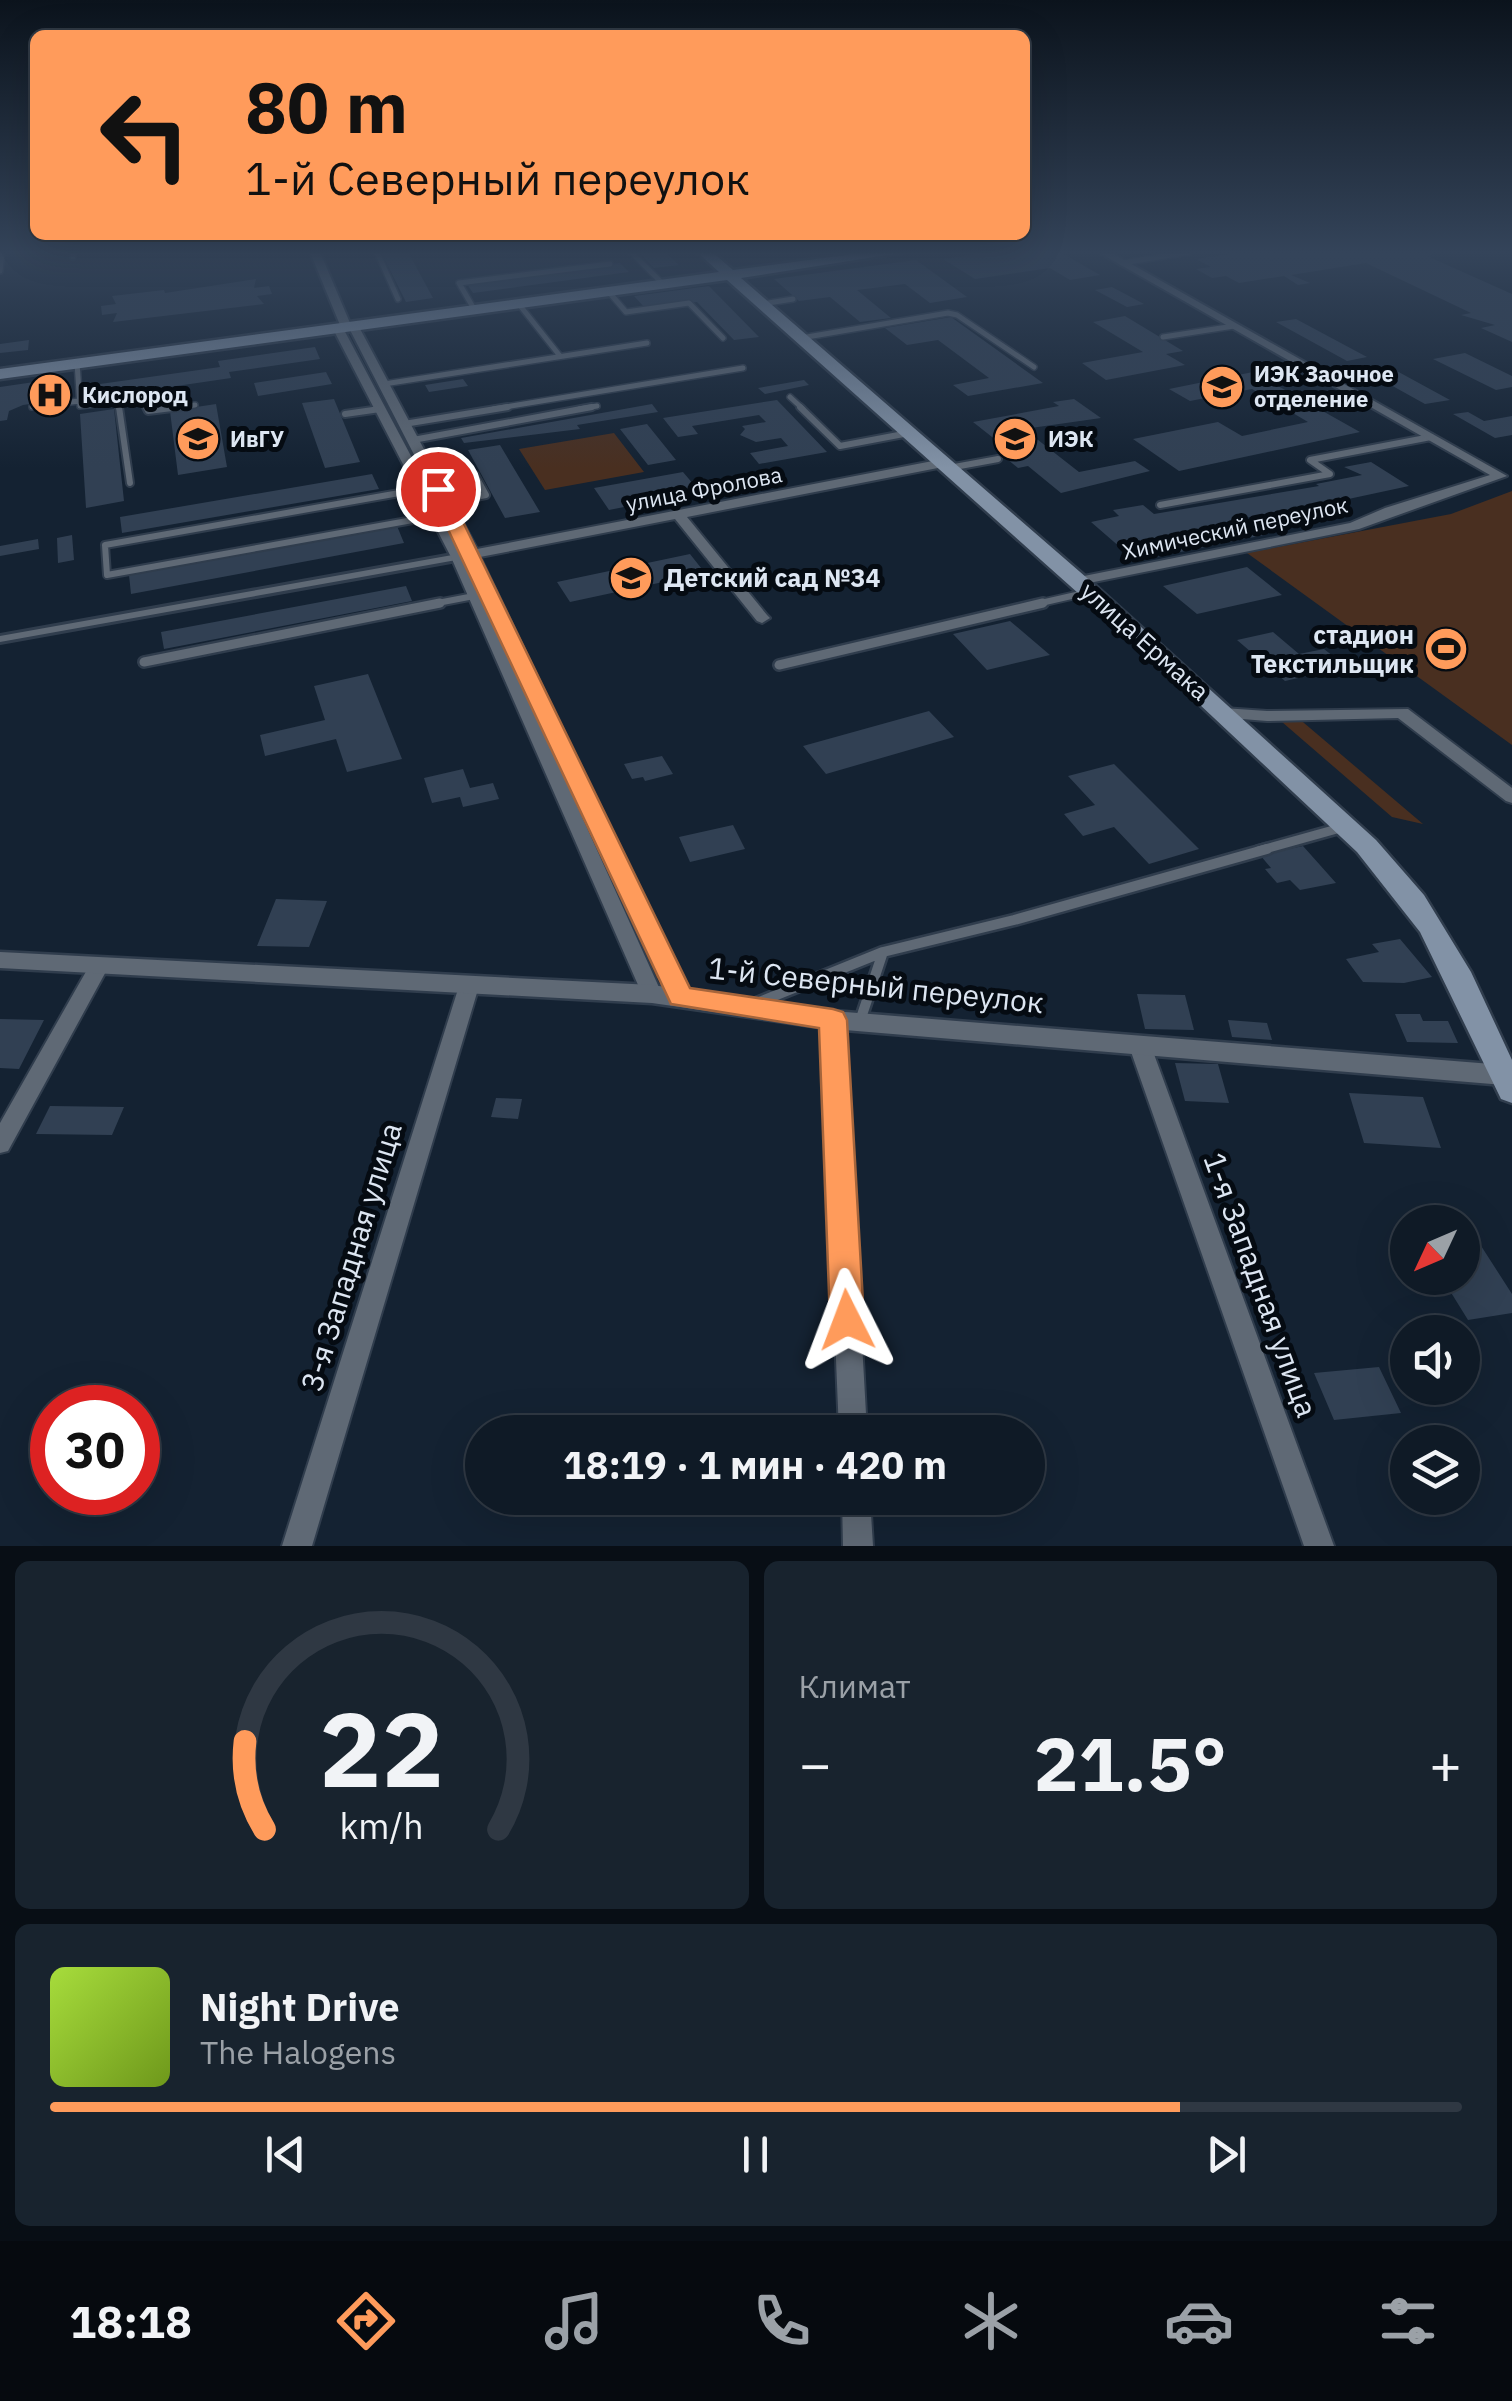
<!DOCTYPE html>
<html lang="ru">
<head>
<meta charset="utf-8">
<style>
  body { margin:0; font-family:"IBM Plex Sans",sans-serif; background:#18232e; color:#f1f3f6; height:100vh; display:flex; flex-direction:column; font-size:38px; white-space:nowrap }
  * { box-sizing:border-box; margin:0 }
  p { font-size:32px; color:#9ba1a7 }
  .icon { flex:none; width:55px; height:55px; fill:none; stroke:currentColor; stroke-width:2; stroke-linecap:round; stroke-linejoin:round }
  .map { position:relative; height:1546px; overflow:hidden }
  .panel { display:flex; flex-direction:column; gap:15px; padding:15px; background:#080e15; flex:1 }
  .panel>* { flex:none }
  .top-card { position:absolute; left:30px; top:30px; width:1000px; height:210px; border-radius:15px; box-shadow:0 10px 40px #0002,0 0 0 2px #2f3843; background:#ff9b5b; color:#111; overflow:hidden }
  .needle { width:65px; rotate:226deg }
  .fabs { position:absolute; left:1390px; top:1205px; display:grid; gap:20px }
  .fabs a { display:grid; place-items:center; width:90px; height:90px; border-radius:50%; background:#0f1a26; box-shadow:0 10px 40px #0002,0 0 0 2px #2f3843; font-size:50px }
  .speed { position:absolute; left:30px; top:1385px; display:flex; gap:20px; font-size:50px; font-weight:700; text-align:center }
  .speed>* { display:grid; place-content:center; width:130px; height:130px; border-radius:50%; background:#0f1a26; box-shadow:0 10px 40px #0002,0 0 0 2px #2f3843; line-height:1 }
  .speed .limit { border:15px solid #d22; background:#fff; color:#111 }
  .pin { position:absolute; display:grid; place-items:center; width:85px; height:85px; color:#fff; margin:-42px; border:5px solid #fff; border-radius:50%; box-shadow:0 2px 10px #0007 }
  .me { position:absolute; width:110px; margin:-55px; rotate:357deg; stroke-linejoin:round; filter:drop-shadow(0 0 8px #0008) }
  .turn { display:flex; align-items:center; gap:35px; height:210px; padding:0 50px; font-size:45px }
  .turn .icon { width:130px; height:130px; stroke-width:2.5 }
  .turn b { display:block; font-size:70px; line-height:85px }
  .big { font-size:75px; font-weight:700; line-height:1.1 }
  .panel .widget { flex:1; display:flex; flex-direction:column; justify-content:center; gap:15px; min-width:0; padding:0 35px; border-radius:15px; background:#18232e }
  .panel .dial { align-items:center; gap:0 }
  .dial svg { height:260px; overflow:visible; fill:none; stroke:#2f3843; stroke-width:7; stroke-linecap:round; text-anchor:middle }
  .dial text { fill:#f1f3f6; stroke:none }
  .song { display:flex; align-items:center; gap:30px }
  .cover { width:120px; height:120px; border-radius:15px; background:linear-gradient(135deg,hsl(80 70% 55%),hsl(80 70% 35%)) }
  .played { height:10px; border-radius:5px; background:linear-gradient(90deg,#ff9b5b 80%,#2f3843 80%) }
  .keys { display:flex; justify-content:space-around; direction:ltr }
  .heat { display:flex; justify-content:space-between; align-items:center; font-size:55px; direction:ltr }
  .panel .tiles { flex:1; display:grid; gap:15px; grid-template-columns:1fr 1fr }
  .widget:last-child { grid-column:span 2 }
  .trip { position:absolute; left:465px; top:1415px; width:580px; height:100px; border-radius:50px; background:#0f1a26; box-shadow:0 10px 40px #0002,0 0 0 2px #2f3843; font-weight:700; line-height:100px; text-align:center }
  .tab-bar { display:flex; height:160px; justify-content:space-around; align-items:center; background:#060a0f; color:#9ba1a7 }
  .tab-bar .icon { width:70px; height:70px }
  .tab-bar .selected { color:#ff9b5b }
  .tab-bar b { font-size:45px; color:#f1f3f6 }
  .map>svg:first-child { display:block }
</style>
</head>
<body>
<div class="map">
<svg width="1512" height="1546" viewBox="0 0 1512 1546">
  <rect width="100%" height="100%" fill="#142232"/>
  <path fill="#492f20" d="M614,433L644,472L545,490L519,449Z
    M1512,491V745L1247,553L1451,514Z
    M469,557L667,979L652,978L463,558Z
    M1297,717L1423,824L1392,817L1282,722Z"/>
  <path fill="#314053" d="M381,252H408L433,298L406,302Z
    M638,252H665L679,265L654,268Z
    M990,252H1060L1100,275L1070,280L1050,268L975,279L943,259Z
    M1245,252H1438L1427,256L1512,294V342L1481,328L1495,325L1461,315L1471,313L1366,263L1291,275L1310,283L1298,285L1284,276L1239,283L1226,276L1212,278L1196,269L1211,267L1196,259Z
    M916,260L967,297L930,303L905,284L857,290L891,318L860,322L830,297L799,301L774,279Z
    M620,263L629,272L473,293L467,284Z
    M256,279L254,288L269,286L272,294L257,296L264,304L113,322L117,313L102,315L101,306L116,304L112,296L164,290L165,293Z
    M709,286L759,337L734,340L697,302L645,308L634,296Z
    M1112,287L1144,304L1127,307L1095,290Z
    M1125,316L1183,351L1166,354L1185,365L1106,380L1082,363L1143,352L1093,322Z
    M951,317L1043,383L968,396L953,385L989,378L938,340L907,345L885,328Z
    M1296,319L1367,357L1347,361L1276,322Z
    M29,340L28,350L0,353V344Z
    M315,347L320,359L229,372L231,378L95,398L93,385L220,367L218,361Z
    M1465,353L1512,376V387L1496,390L1433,359Z
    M1395,370L1450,400L1425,404L1371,374Z
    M326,372L332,384L258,396L254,383Z
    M1253,372L1360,432L1179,471L1133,439L1218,422L1242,436L1308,422L1252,389L1190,401L1169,389Z
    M55,379L57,400L23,405L9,411L7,420L0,421V387Z
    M463,379L468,386L429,392L425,385Z
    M804,380L809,385L765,394L758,388Z
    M334,399L360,462L325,468L302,403Z
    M1074,399L1101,418L1024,429L1079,472L1135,461L1150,471L1061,493L1028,466L1018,468L996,450L1006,448L973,422L1059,406L1053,402Z
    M777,400L827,452L759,464L750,453L788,446L781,438L756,442L740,435L745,429L742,426L766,422L759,415L692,426L698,434L678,437L663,418Z
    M216,404L227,467L178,475L170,411Z
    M652,404L658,412L577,425L580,429L464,443L461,438Z
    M114,409L124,501L86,508L80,414Z
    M1468,412L1484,421L1512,416V435L1495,438L1453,414Z
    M647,424L676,460L648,465L620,429Z
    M500,445L540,512L505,518L468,450Z
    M1371,462L1409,486L1274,515L1241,518L1264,535L1136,561L1091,522L1119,516L1113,510L1143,505L1154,514L1319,486L1316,484L1362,475L1344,467Z
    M683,472L700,492L609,510L594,488Z
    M372,474L379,489L122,533L120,517Z
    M397,526L404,543L131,594L129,575Z
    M72,535L74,560L58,563L57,538Z
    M38,539L39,549L0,556V546Z
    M690,554L705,573L570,602L557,582Z
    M1247,567L1282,595L1197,614L1163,586Z
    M406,586L412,601L164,649L161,632Z
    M1010,621L1050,655L987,670L953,634Z
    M1273,632L1299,654L1324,649L1347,667L1285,681L1237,640Z
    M368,674L402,759L347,772L336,739L265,756L260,735L325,720L314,686Z
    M929,711L954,737L826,774L803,746Z
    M662,756L673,774L645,781L643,777L632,779L624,764Z
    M1114,764L1199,849L1149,864L1114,827L1083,836L1064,814L1095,805L1068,776Z
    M463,769L470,788L493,783L499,799L463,807L460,797L432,803L424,778Z
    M733,825L745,849L690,862L679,837Z
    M1303,846L1336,883L1300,890L1290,880L1277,883L1265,869L1271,868L1260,855Z
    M276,899L327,901L309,947L257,946Z
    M1400,939L1432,977L1404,983L1363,982L1346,959L1379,952L1372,944Z
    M1137,994L1185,995L1194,1030L1145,1029Z
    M1395,1014H1420L1423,1021H1448L1458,1043L1407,1042Z
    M0,1019L44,1020L19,1069L0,1068Z
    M1228,1020L1267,1023L1272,1040L1232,1037Z
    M1175,1063L1218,1064L1229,1103L1185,1101Z
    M1349,1093L1423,1097L1441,1148L1364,1143Z
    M496,1098L522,1099L518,1119L491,1117Z
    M50,1106L124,1107L112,1135L36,1134Z
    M1476,1238L1512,1294V1313L1468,1320L1442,1278H1462V1240Z
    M1379,1367L1401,1413L1334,1420L1314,1373Z"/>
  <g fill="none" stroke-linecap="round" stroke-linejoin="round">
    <g stroke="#303d4d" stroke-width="8">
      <path id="service-far3" d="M73,252V257
        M377,252L398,299
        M631,252L662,283
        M1122,263L1189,252
        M0,271L2,252
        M608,291L626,312L689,303L723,338
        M518,303L560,356
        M762,304L793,299
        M474,309L459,283L610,264
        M1163,337L1234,326
        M801,338L948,313L957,315L1034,367
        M77,363L80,406L118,401L119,409
        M384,384L647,343
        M790,397L803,409
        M1328,397L1351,392
        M118,401L142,397L147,409
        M32,407L79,401
        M161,409L195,405
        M493,409L743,368
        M579,409L597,406"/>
    </g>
    <g stroke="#303d4d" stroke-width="10">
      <path id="service-far2" d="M119,407L130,483
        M146,407L148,411L180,407
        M800,407L840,446L909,433
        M345,414L380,409
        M404,424L508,407
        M413,440L592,407
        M949,468L998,459
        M422,489L105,545L107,575L435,516
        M445,503L486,495L475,475
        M1160,505L1330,474L1310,460L1431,437
        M427,605L474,596
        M1032,605L1089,592"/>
    </g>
    <g stroke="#303d4d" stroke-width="14">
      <path id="service-far1" d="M144,662L440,603
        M779,665L1043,603
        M1258,851L1344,827"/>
    </g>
    <g stroke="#303d4d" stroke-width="15">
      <path id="service" d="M752,1005L883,952L1014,920L1267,849
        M860,1021L883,952"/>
    </g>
    <g stroke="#303d4d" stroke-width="6">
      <path id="pedestrian" d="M458,554L463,557L462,559L0,642V636Z"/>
    </g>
    <g stroke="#303d4d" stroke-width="4">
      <path id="minor" d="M310,252H320L350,323L358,325L477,549L943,459L949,463L943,467L687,517L767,615L770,618L762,623L757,621L675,519L480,557L690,997L687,1002L680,1005L673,1002L670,997L466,560L662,994L659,999L652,1002L645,999L642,994L451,557L332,327L340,325ZM343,328H349L464,552H462Z
        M1098,252H1110L1507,476L1359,529L1079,585L1074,584V578L1079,577L1350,523L1385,508L1490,475Z
        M1223,708L1267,711L1408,709L1512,788V803L1506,801L1398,718L1267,721L1217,717L1215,713L1217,709Z
        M99,959L106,961L109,966L8,1151L0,1153V1123L92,961Z
        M469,978L476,981L479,986L312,1546H282L459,986L462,981Z
        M833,1012L841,1014L844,1020L867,1432H839L822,1020L825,1014Z
        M1140,1038L1148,1040L1151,1046L1334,1546H1304L1129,1046L1132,1040Z
        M842,1498H870L873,1546H843Z"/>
    </g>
    <g stroke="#303d4d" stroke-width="5">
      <path id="tertiary" d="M0,952L652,985L833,1011L1504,1065L1512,1068V1082L1504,1085L833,1029L652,1003L0,968Z"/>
    </g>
    <g stroke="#303d4d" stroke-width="5">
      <path id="secondary" d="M697,252H712L733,270L869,252H906L741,278L1087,578L1376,840L1424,895L1471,972L1512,1060V1103L1501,1099L1420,932L1357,852L1134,643L727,280L0,379V369L719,272Z"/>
    </g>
    <use href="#service-far3" stroke="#5f6975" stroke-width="5"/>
    <use href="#service-far2" stroke="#5f6975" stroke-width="6"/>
    <use href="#service-far1" stroke="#5f6975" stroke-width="9"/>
    <use href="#service" stroke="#5f6975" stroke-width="10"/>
    <use href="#pedestrian" fill="#5f6975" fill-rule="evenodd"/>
    <use href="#minor" fill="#5f6975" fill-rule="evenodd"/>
    <use href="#tertiary" fill="#5f6975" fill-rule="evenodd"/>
    <use href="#secondary" fill="#8292a6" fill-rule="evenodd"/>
  </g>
  <linearGradient id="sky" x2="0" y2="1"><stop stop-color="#0b131c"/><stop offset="0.54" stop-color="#34445a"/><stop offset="1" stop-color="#34445a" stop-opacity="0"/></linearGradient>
  <rect width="1512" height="468" fill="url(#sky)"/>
  <path fill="#ff9b5b" stroke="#a6653b" stroke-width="2.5" d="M432,486L447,489L690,988L833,1009L843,1012L847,1020L864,1320L859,1331L847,1335L835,1331L830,1320L819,1028L671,1004L429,489Z"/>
  <defs>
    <g id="university-disc" transform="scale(2.25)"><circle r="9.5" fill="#ff9b5b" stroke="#050b12"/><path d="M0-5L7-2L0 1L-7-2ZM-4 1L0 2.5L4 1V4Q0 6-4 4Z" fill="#111"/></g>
    <g id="hospital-disc" transform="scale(2.25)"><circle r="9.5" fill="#ff9b5b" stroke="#050b12"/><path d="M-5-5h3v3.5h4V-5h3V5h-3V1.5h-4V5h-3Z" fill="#111"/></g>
    <g id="school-disc" transform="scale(2.25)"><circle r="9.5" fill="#ff9b5b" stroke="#050b12"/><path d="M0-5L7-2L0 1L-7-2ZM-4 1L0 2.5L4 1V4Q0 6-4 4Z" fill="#111"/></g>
    <g id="stadium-disc" transform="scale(2.25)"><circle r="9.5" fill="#ff9b5b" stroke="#050b12"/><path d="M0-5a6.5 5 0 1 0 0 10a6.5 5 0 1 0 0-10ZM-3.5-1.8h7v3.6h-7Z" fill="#111"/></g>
  </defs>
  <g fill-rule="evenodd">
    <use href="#university-disc" x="1222" y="387"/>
    <use href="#hospital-disc" x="50" y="395"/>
    <use href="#university-disc" x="198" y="439"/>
    <use href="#university-disc" x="1015" y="439"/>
    <use href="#school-disc" x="631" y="578"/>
    <use href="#stadium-disc" x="1446" y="649"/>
  </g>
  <g text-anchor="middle" stroke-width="10" stroke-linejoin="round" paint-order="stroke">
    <g font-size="22" font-weight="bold" fill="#dde6f2" stroke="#050b12" text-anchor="start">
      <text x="1254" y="382">ИЭК Заочное<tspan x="1254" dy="25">отделение</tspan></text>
      <text x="82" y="403">Кислород</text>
      <text x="230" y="447">ИвГУ</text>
      <text x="1048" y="447">ИЭК</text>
    </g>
    <g font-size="22" fill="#dde6f2" stroke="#050b12">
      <text transform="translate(704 489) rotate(-11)" y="8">улица Фролова</text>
      <text transform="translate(1235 528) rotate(-12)" y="8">Химический переулок</text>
    </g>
    <g font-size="25" font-weight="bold" fill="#dde6f2" stroke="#050b12" text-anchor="start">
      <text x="664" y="587">Детский сад №34</text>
      <text x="1414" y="644" text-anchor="end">стадион<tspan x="1414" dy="29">Текстильщик</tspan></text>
    </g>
    <g font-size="25" fill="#dde6f2" stroke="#050b12">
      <text transform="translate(1145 641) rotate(42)" y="9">улица Ермака</text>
    </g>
    <g font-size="30" fill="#dde6f2" stroke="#050b12">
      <text transform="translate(876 986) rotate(6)" y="10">1-й Северный переулок</text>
      <text transform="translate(352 1257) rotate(-73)" y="10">3-я Западная улица</text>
      <text transform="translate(1260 1285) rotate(70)" y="10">1-я Западная улица</text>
    </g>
  </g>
</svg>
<div class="fabs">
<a><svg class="needle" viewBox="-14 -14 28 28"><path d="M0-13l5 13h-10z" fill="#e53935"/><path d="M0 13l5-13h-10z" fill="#9ba1a7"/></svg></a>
<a><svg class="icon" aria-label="sound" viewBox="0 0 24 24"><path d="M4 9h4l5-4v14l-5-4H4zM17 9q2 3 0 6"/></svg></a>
<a><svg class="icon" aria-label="layers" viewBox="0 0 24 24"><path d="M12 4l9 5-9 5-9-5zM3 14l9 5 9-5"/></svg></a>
</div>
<div class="speed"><div class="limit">30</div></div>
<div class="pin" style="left:438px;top:489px;background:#d93025"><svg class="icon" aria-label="arrive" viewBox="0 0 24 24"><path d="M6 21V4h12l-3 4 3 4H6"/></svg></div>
<svg class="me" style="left:847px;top:1320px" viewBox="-20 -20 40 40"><path d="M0-17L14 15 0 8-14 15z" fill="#ff9b5b" stroke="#fff" stroke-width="4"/></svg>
<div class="trip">18:19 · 1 мин · 420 m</div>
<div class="top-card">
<div class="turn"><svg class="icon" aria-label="left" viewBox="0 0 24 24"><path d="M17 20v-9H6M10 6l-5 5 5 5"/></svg><div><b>80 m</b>1-й Северный переулок</div></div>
</div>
</div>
<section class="panel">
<div class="tiles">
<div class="widget dial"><svg viewBox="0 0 100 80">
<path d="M14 69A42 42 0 1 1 86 69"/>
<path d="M14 69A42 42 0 0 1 8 42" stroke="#ff9b5b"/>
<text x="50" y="56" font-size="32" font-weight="700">22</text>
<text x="50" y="72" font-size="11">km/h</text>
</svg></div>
<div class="widget"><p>Климат</p>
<div class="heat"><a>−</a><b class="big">21.5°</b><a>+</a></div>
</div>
<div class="widget">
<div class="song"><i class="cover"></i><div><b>Night Drive</b><p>The Halogens</p></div></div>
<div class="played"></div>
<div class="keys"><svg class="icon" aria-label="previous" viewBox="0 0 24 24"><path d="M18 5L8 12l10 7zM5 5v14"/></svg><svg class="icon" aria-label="pause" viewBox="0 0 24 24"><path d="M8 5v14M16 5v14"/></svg><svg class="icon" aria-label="next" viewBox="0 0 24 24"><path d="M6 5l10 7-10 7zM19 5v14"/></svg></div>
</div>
</div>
</section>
<nav class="tab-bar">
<b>18:18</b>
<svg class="icon selected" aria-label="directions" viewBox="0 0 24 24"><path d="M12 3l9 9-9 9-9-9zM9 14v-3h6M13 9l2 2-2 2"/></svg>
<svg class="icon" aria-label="music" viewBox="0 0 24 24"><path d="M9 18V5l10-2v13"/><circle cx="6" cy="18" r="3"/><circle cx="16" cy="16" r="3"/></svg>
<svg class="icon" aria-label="phone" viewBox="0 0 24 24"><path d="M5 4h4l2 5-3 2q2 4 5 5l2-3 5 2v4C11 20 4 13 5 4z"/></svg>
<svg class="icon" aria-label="climate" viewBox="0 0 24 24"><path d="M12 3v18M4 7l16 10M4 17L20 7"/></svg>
<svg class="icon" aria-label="car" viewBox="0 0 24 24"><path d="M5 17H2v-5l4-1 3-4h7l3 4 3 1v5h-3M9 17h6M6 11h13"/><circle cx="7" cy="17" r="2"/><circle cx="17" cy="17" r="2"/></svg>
<svg class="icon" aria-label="filters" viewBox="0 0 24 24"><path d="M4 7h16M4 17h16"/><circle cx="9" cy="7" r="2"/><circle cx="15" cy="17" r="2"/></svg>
</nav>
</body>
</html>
